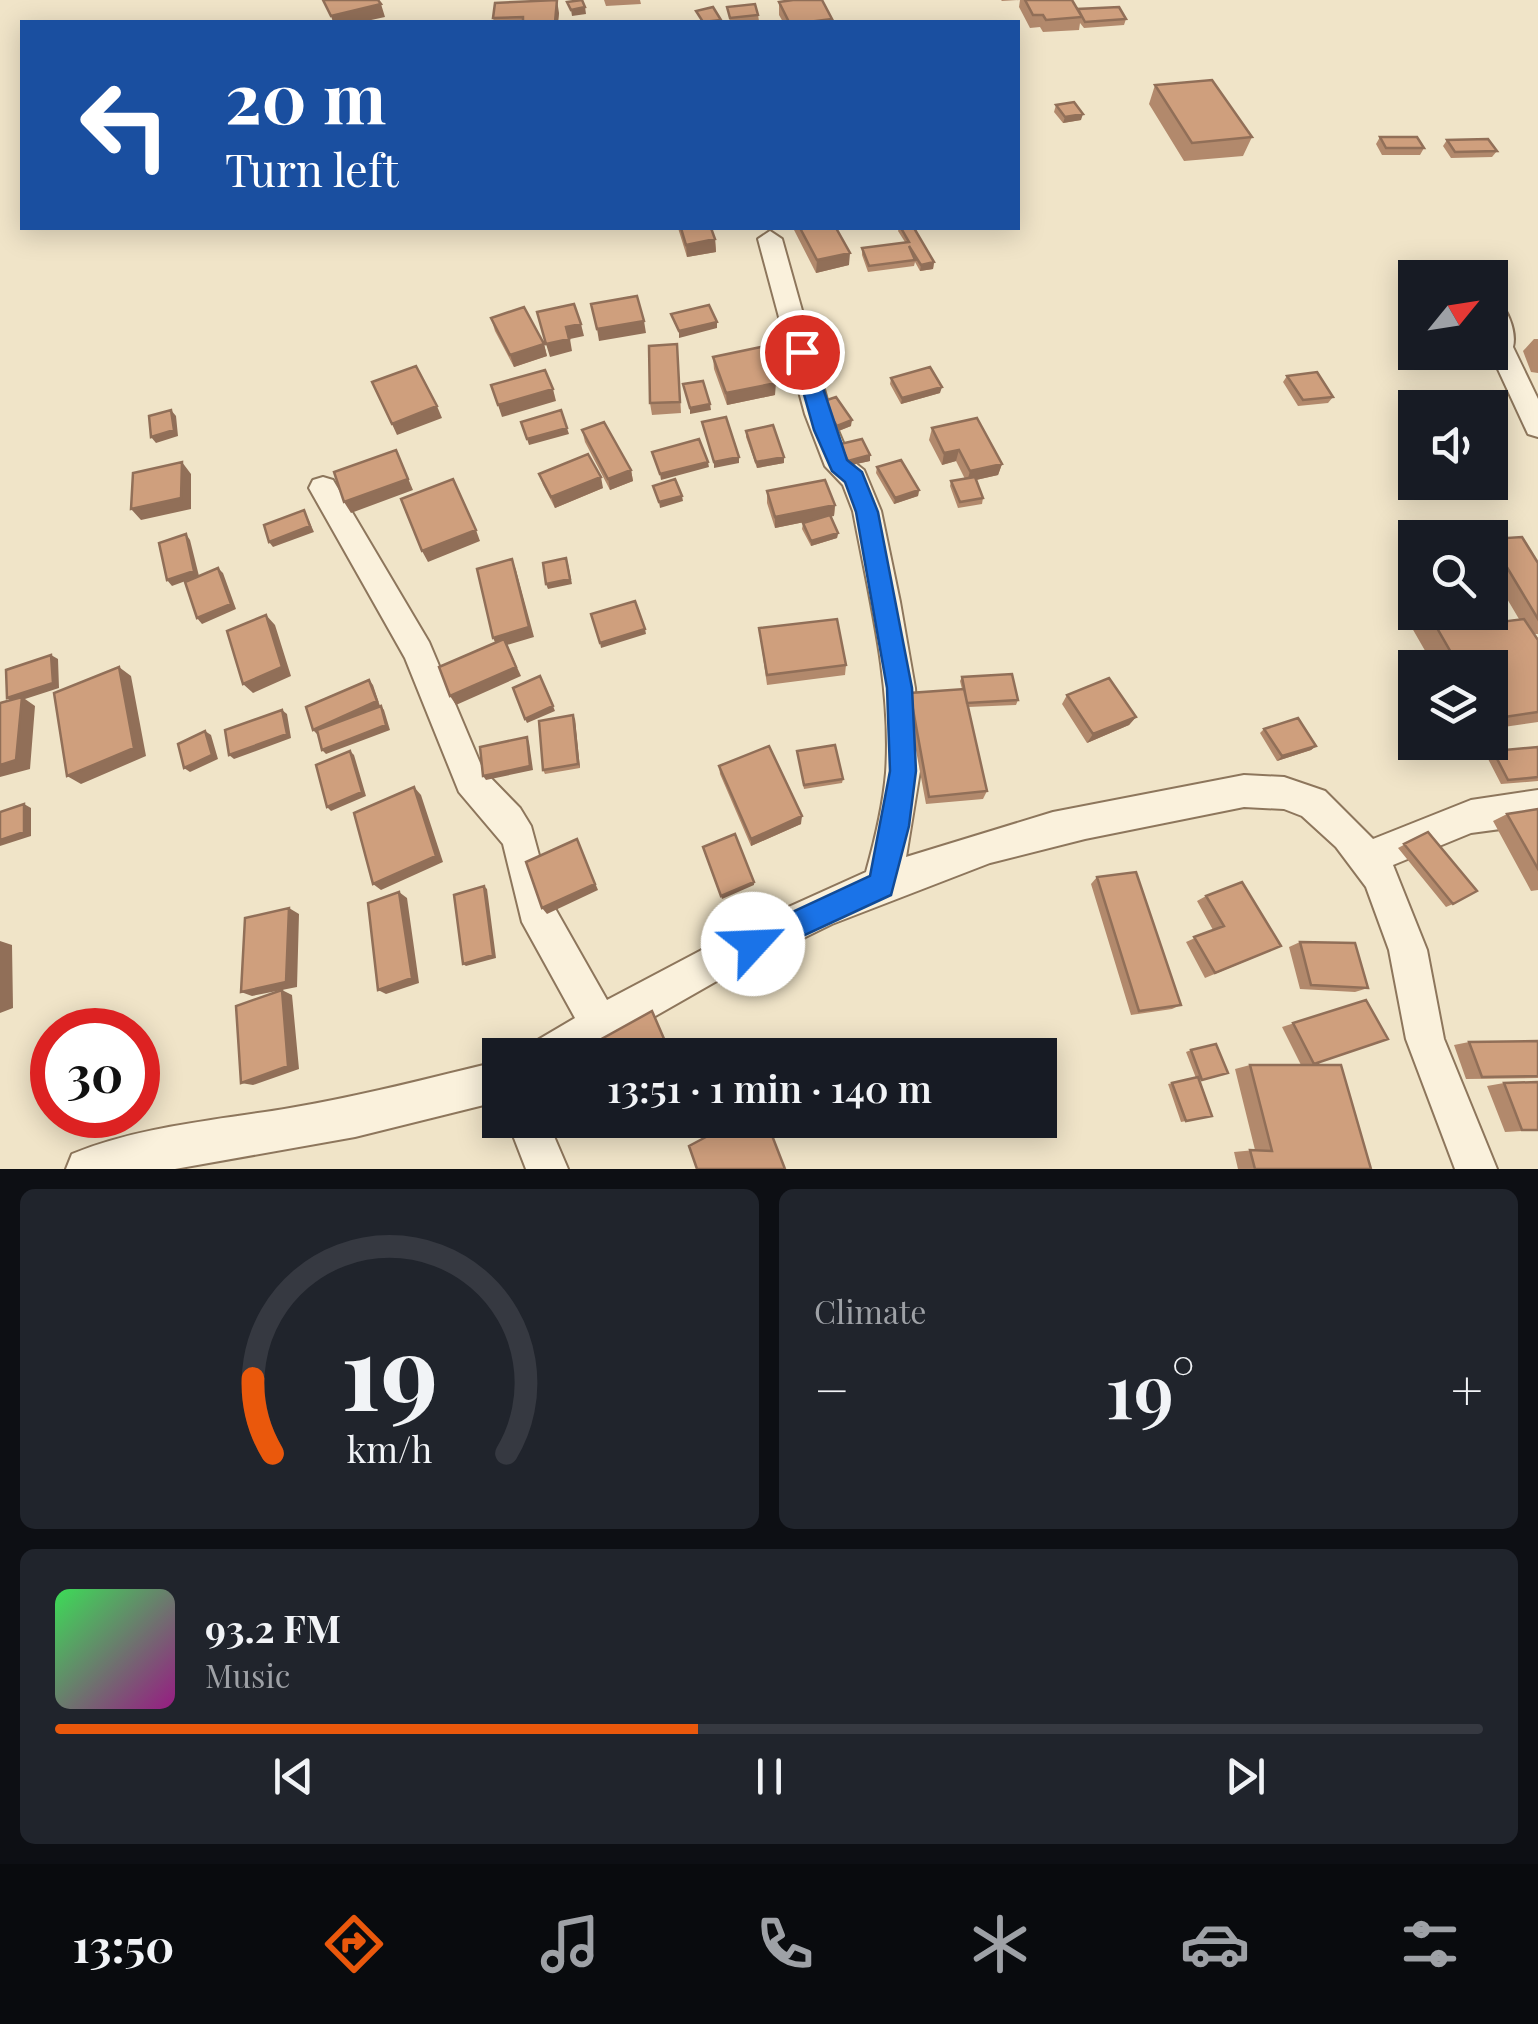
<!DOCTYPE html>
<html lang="en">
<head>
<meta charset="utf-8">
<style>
  body { margin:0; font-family:"Playfair Display",serif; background:#20242c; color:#f1f3f6; height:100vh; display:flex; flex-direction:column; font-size:38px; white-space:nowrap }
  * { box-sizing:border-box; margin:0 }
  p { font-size:32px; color:#9ea1a6 }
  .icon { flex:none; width:55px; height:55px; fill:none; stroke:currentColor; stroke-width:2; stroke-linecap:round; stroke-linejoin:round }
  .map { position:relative; height:1169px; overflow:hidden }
  .side { display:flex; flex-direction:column; gap:20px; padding:20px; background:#0d0f14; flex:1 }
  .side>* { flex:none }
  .hud { position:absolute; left:20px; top:20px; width:1000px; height:210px; border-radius:0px; box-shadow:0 5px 25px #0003; background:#1a4fa0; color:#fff; overflow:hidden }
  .needle { width:65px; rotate:60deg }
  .tools { position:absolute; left:1398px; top:260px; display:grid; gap:20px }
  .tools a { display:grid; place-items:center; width:110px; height:110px; border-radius:0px; background:#171b24; box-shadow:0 5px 25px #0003; font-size:50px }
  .speed { position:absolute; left:30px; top:1008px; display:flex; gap:20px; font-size:50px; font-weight:700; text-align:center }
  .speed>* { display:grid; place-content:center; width:130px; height:130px; border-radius:50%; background:#171b24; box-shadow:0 5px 25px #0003; line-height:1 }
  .speed .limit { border:15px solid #d22; background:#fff; color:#111 }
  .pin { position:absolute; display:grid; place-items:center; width:85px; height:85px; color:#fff; margin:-42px; border:5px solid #fff; border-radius:50%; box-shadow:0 2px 10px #0007 }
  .me { position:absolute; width:110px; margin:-55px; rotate:65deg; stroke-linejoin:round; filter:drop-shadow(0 0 8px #0008) }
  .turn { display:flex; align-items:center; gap:35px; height:210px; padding:0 40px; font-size:45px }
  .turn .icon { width:130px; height:130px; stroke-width:2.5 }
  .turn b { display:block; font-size:70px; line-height:85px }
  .big { font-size:75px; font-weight:600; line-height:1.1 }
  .side .widget { flex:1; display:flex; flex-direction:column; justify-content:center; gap:15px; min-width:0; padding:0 35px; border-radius:15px; background:#20242c }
  .side .dial { align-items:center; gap:0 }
  .dial svg { height:260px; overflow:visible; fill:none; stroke:#363941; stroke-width:7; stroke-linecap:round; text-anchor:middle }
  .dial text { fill:#f1f3f6; stroke:none }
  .song { display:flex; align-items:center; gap:30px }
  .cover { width:120px; height:120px; border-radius:15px; background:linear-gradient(135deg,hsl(130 70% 55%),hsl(310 70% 35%)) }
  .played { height:10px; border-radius:5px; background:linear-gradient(90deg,#ea580c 45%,#363941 45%) }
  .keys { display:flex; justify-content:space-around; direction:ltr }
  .heat { display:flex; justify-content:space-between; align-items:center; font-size:55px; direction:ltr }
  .side .tiles { flex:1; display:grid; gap:20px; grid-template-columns:1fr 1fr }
  .widget:last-child { grid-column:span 2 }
  .trip { position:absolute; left:482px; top:1038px; width:575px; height:100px; border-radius:0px; background:#171b24; box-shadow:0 5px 25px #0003; font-weight:600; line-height:100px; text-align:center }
  .tab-bar { display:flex; height:160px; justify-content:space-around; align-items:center; background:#090b0e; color:#9ea1a6 }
  .tab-bar .icon { width:70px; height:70px }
  .tab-bar .selected { color:#ea580c }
  .tab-bar b { font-size:45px; color:#f1f3f6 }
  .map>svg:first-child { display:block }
</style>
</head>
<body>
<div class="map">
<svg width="1538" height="1169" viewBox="0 0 1538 1169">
  <rect width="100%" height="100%" fill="#f0e4c8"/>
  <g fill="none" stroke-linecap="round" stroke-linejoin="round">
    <g stroke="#8d765c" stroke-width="4">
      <path id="minor" d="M770,231L782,239L831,414L850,459L864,470L881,511L900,602L915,688L920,771L906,857L1053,812L1244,775L1284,777L1325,791L1373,839L1471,800L1538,790V824L1471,833L1393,865L1427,950L1444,1039L1497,1169H1455L1406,1039L1389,950L1366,887L1336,847L1302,816L1284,809L1244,807L1085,839L990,863L832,924L722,978L587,1055H530L536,1041L575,1018L522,922L503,844L459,792L405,658L309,488L313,480L323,477L333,480L429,642L483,770L520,808L531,826L552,903L607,1000L751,924L866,872C875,840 883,807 886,773C892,686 869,596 853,511L843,485L825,466L805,414L758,239Z
        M1491,298C1507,303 1517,332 1513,347L1538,399V437L1528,434L1490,352Z
        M500,1061V1101L355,1137L175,1169H66L72,1154C140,1126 219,1120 290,1108C361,1096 430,1078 500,1061Z
        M507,1120H547L568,1169H526Z"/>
    </g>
    <use href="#minor" fill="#faf1dc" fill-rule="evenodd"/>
  </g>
  <path fill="#b2896c" d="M604,0H640L641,4L606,6Z
    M1001,0H1072L1078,10L1126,19L1124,25L1084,28L1080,23L1079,30L1043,32L1040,27L1030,28L1019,7L1020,0L1002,1Z
    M779,2L832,22H783L779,15Z
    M727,7L758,15L759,21L730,22Z
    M559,13L558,22H494L493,18Z
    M1155,85L1252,137L1243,156L1184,161L1149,104Z
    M1056,105L1081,120L1063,123L1054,112Z
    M1380,137L1424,148L1420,155H1382L1376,144Z
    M1447,140L1497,151L1492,157L1451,158L1443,146Z
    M678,228H711L715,239L716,252L687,257Z
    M793,228H836L849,265L816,273Z
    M899,228H914L934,262L933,269L920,271L915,262L914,266L868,272L862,255V248L905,242L898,231Z
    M491,318L544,344L547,356L514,367L495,331Z
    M1534,339H1538V373L1531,372L1523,351Z
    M678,357L681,413L652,415L650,403Z
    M713,357L775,395L727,405L714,369Z
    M1287,376L1333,397L1328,403L1298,406L1283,382Z
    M891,378L940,393L901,404L890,384Z
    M821,402L851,426L836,432L821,408Z
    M932,428L1002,464L998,475L976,480L983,498L982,504L958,508L950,486L951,481L965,479L956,461L942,465L929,440Z
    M582,430L631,470L633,481L610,490L585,442Z
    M746,431L784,457V463L757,468L746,437Z
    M840,444L870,461L847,466L840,450Z
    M877,467L919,490L918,496L894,504L876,473Z
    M539,474L603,488L555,508L543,485Z
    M767,491L835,505L834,516H831L838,533L837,538L811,546L802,529L803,523L814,520L775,528L767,503Z
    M1490,539L1538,563V634H1534L1538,639V722L1490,729V668H1435L1412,628L1429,614L1476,625L1519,619L1490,570Z
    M759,628L846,665L845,675L767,685Z
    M962,677L1018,700L1016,705L968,707L987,791L983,799L926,804L907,702L910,693L962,689L960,681Z
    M1067,695L1136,717L1129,725L1087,743L1062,704Z
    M575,719L580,768L545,774L543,770Z
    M1264,729L1316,746L1311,750L1277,761L1260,733Z
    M1538,747V781L1501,784L1486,755L1493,751Z
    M797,751L843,779L842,783L804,789Z
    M719,766L801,824L751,846L720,774Z
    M1538,809V890L1531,891L1493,821L1507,814Z
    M1428,832L1453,904L1446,907L1398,848Z
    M1097,877L1181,1005L1172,1009L1131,1015L1091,884Z
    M1206,896L1270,951L1205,978L1186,942L1213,930L1197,901Z
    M1300,942L1368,988L1355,992L1300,989L1289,947Z
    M1366,1000L1314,1064L1308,1065L1371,1169H1238L1234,1152L1255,1150L1235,1069L1250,1065H1301L1282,1027Z
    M1538,1041V1078L1466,1079L1454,1045L1469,1042Z
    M1191,1050L1228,1073L1200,1080L1212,1116L1181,1122L1168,1084L1196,1078L1186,1052Z
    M1504,1083L1538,1130L1505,1132L1487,1086Z"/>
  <path fill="#916f58" d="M557,0L559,13L558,22H555Z
    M381,4L385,17L362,22H333L331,16Z
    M585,7L586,14L572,16L571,10Z
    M1083,114L1081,120L1063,123L1065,117Z
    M715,239L716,252L687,257L686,245Z
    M850,253L849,265L816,273L817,260Z
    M934,262L933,269L920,271L921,265Z
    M644,321L646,333L599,341L597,329Z
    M717,322V328L679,338V331Z
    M581,324L584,336L570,339L572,351L550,357L546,344L566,327Z
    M544,344L547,356L514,367L510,355Z
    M776,383L775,395L727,405L726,393Z
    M942,387L940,393L901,404L902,398Z
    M553,389L556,401L502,417L498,405Z
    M710,404L711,410L690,414V408Z
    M437,406L442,418L397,435L392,424Z
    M171,410L176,416L178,436L156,443L151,437Z
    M852,420L851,426L836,432L837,426Z
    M567,428L569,434L529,445L527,439Z
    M396,450L413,490L351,513L344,502Z
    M959,450L956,461L942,465L944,453Z
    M870,455V461L847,466L848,461Z
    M739,457V463L714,468V462Z
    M784,457V463L757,468L756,462Z
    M182,462L191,474V509L141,520L131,509Z
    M708,462L709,467L661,480L660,474Z
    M1002,464L998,475L967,482L970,471Z
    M631,470L633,481L610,490L608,479Z
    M601,477L603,488L555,508L551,497Z
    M919,490L918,496L894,504L895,498Z
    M682,496L683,501L660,508L659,502Z
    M835,505L834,516L775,528V517Z
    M304,510L314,532L273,547L269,542Z
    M476,530L480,541L428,562L422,551Z
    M838,533L837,538L811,546V541Z
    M186,534L190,540L199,576L172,586L167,580Z
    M512,559L516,570L534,637L507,645L521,676L456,705L450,696L498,648L493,638Z
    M568,564L572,584L548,589L546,584Z
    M218,568L223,573L236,609L202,624L197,618Z
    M266,615L275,625L291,676L253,693L243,684Z
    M645,629L646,634L601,648L600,643Z
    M51,655L58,659L59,688L25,699L35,706L30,769L0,777V765L14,703L7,698Z
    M119,667L131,676L146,756L81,784L67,776Z
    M369,680L373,685L380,706L318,735L313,730Z
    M381,706L384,710L390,730L326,754L322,750Z
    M553,706L555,711L527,723L525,719Z
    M282,710L287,714L291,738L234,759L229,755Z
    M573,715L575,719L580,768L578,764Z
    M1136,717L1129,725L1087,743L1093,734Z
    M205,731L211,735L218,759L190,772L184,768Z
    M527,737L529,742L533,770L486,780L483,776Z
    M1316,746L1311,750L1277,761L1282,756Z
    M350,751L354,755L366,796L331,811L327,807Z
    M414,787L421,795L443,862L381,890L373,884Z
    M24,804L31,808V836L0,846V840Z
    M802,816L801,824L751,846V839Z
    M577,839L598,890L547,914L542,908Z
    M754,882V885L722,899L721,896Z
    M484,886L487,889L496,958L466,966L463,964Z
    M399,892L407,898L419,983L386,994L378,990Z
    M289,908L299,914L297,987L252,996L241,992Z
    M0,941L12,945L13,1008L0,1013Z
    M282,990L292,995L299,1069L253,1085L241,1083Z
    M630,1120H636L622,1128L619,1127Z"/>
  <path fill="#cf9f7d" stroke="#916f58" stroke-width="2.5" d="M323,0H378L381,4L331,16Z
    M557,0L555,22H523V17L493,18L495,3Z
    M582,0L585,7L571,10L567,2Z
    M793,0H822L832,19L808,22H789L779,2Z
    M1025,0H1072L1082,17L1046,20L1043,15H1033Z
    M755,4L758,15L730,18L727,7Z
    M713,7L721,20L703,22L696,11Z
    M1119,7L1126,19L1085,22L1078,9Z
    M1212,80L1252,137L1192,143L1155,85Z
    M1074,102L1083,114L1065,117L1056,105Z
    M1380,137H1417L1424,148H1386Z
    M1488,139L1497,151L1455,152L1447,140Z
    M681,228H711L715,239L686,245Z
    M800,228H836L850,253L817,260Z
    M901,228H914L934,262L921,265L909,246L915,260L869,266L862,248L909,242Z
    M637,296L644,321L597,329L591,304Z
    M574,304L581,324L566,327L569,339L546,344L537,312Z
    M709,305L717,322L679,331L671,314Z
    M524,307L544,344L510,355L491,318Z
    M677,344L680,402L650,403L649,346Z
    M761,347L776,383L726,393L713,357Z
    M416,366L437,406L392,424L372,382Z
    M930,367L942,387L902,398L891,378Z
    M545,370L553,389L498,405L491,385Z
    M1317,372L1333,397L1303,400L1287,376Z
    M703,381L710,404L690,408L683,384Z
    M836,397L852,420L837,426L821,402Z
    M171,410L174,430L151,437L149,416Z
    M561,410L567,428L527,439L521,422Z
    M726,417L739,457L714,462L702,422Z
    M977,418L1002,464L970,471L959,450L944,453L932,428Z
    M604,422L631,470L608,479L582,430Z
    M773,425L784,457L756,462L746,431Z
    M699,439L708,462L660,474L652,452Z
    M862,439L870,455L848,461L840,444Z
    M396,450L408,479L344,502L334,472Z
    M588,454L601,477L551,497L539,474Z
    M901,460L919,490L895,498L877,467Z
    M182,462L181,498L131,509L133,473Z
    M975,477L983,498L960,502L951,481Z
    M453,479L476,530L422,551L401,499Z
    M675,479L682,496L659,502L653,486Z
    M825,480L835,505L775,517L767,491Z
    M304,510L310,526L269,542L264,525Z
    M830,515L838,533L811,541L803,523Z
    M186,534L194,571L167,580L159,543Z
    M1522,537L1538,563V619L1490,539Z
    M566,558L570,579L546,584L543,563Z
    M512,559L529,627L493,638L477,569Z
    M218,568L231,604L197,618L185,582Z
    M635,601L645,629L600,643L591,614Z
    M1438,612H1468L1476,625L1524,619L1538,640V712L1491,719L1490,668H1460L1429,614Z
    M266,615L282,667L243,684L227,631Z
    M837,619L846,665L767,675L759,628Z
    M504,639L516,667L450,696L439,667Z
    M51,655L53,683L7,698L6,670Z
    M119,667L134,748L67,776L54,693Z
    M1012,674L1018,700L967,703L962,677Z
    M540,676L553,706L525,719L513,688Z
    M1109,678L1136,717L1093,734L1067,695Z
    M369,680L377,701L313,730L306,707Z
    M964,689L987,791L929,797L910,693Z
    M22,697L16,760L0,765V703Z
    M381,706L386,725L322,750L317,730Z
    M282,710L287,734L229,755L225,730Z
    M573,715L578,764L543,770L539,721Z
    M1298,718L1316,746L1282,756L1264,729Z
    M205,731L212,755L184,768L178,744Z
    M527,737L530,766L483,776L480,747Z
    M835,745L843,779L804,785L797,751Z
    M769,746L802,816L751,839L719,766Z
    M1538,747V777L1508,780L1493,751Z
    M350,751L362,792L327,807L316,765Z
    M414,787L436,856L373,884L354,813Z
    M24,804V832L0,840V812Z
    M1538,809V869L1507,814Z
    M1428,832L1477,891L1453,904L1404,844Z
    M735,834L754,882L721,896L703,847Z
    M577,839L595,884L542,908L526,862Z
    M1136,872L1181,1005L1139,1011L1097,877Z
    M1242,882L1281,946L1215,973L1194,937L1224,926L1206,896Z
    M484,886L493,955L463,964L454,895Z
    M399,892L412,978L378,990L368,903Z
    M289,908L286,982L241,992L245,918Z
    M1300,942L1355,943L1368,988L1311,985Z
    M282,990L288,1066L241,1083L236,1006Z
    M1366,1000L1388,1039L1314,1064L1293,1023Z
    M652,1011L671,1055H590L587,1047Z
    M1538,1041V1076L1482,1077L1469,1042Z
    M1216,1044L1228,1073L1202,1080L1191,1050Z
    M1250,1065H1341L1371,1169H1255L1250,1150L1272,1151Z
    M1198,1077L1212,1116L1186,1121L1172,1083Z
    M1538,1082V1130H1522L1504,1083Z
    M616,1120H630L619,1127Z
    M738,1120H766L785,1169H697L689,1146Z"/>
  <path fill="#1a73e8" stroke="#114b97" stroke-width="2.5" d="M802,345L811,352L847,460L862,472L878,512L912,688L916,771L909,826L891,895L753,959L743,954L739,944L743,935L870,876L890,771L887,688L856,512L845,482L832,471L814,430L792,352Z"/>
</svg>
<div class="tools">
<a><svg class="needle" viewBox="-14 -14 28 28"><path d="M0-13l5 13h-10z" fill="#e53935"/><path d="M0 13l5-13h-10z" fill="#9ea1a6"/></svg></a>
<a><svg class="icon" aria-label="sound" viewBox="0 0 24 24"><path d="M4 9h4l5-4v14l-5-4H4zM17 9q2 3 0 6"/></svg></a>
<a><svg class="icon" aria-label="search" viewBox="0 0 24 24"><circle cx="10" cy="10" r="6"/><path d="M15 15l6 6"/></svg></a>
<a><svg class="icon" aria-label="layers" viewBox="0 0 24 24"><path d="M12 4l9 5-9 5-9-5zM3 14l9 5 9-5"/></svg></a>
</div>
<div class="speed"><div class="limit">30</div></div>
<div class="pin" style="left:802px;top:352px;background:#d93025"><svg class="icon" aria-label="arrive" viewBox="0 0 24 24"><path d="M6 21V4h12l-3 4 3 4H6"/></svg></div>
<svg class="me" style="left:753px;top:944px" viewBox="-20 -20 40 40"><circle r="19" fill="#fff"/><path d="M0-13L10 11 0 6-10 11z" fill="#1a73e8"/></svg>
<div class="trip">13:51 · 1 min · 140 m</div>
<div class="hud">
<div class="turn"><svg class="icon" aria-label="left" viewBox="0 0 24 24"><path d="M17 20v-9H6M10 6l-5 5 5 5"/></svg><div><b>20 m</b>Turn left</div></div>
</div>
</div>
<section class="side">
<div class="tiles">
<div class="widget dial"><svg viewBox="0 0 100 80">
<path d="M14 69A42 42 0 1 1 86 69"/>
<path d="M14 69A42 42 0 0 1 8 46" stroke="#ea580c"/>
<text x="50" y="56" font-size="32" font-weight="700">19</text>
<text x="50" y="72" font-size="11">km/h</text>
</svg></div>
<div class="widget"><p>Climate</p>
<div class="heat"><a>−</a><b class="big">19°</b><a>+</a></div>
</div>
<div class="widget">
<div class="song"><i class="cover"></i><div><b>93.2 FM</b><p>Music</p></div></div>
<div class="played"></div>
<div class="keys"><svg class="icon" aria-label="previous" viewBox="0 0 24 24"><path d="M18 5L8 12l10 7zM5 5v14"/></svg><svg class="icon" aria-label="pause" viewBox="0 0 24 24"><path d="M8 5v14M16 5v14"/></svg><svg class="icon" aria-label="next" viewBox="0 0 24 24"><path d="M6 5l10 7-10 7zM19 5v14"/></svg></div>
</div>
</div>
</section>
<nav class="tab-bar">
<b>13:50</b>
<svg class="icon selected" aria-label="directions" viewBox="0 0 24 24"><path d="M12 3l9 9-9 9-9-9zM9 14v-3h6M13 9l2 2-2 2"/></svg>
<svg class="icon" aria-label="music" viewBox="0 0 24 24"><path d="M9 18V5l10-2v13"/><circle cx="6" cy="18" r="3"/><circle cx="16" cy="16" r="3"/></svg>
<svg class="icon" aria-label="phone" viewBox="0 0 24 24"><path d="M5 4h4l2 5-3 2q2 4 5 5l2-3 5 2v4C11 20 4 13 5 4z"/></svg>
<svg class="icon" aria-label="climate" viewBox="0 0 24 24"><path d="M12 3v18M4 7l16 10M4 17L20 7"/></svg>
<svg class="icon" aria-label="car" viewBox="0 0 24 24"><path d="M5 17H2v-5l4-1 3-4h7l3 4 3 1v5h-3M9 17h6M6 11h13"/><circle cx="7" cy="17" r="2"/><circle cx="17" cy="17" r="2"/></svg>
<svg class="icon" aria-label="filters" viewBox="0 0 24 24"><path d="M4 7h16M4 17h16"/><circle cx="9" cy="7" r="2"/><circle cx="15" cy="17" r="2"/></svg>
</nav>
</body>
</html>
